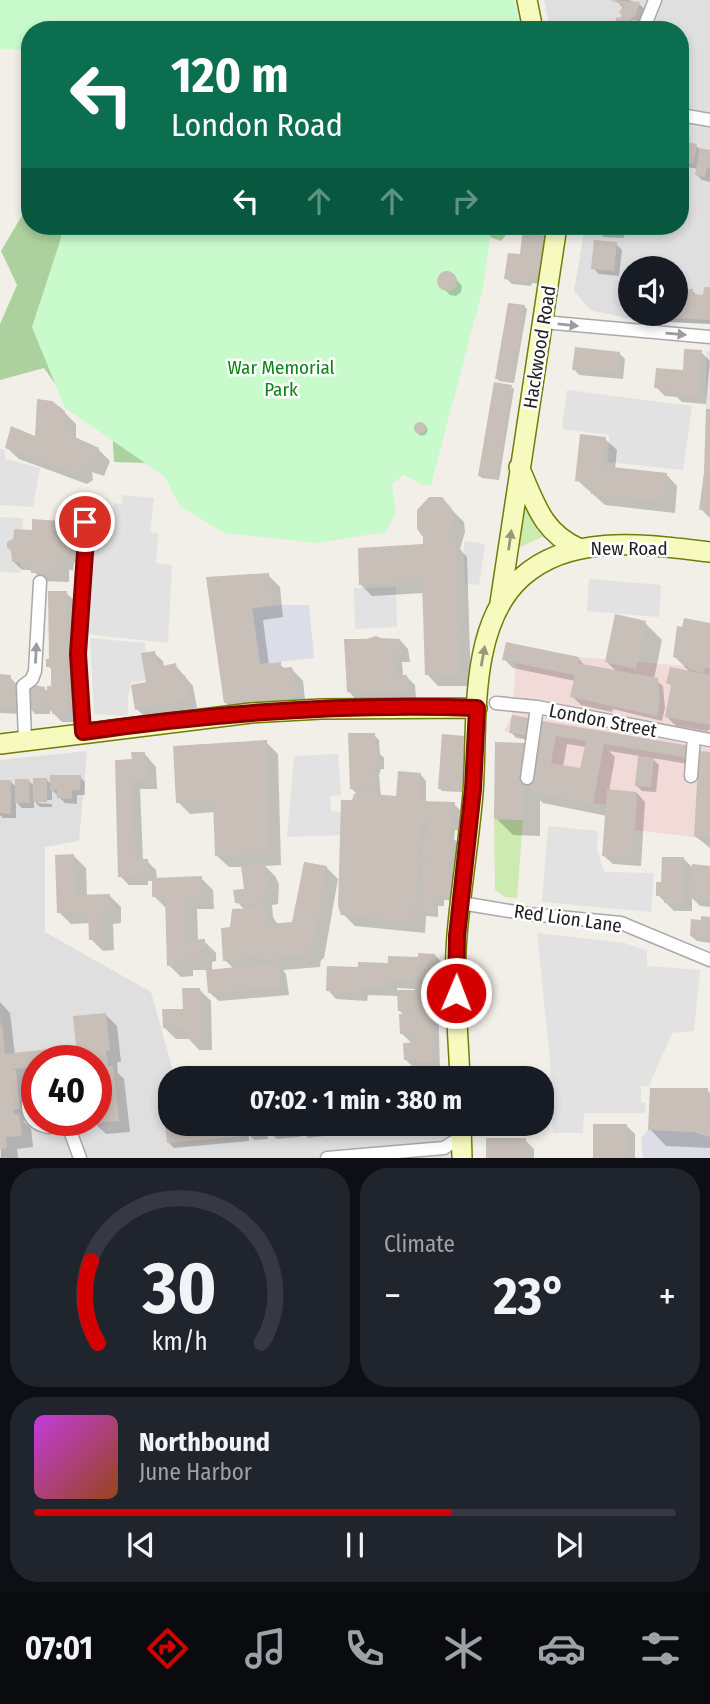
<!DOCTYPE html>
<html lang="en">
<head>
<meta charset="utf-8">
<style>
  body { margin:0; font-family:"Fira Sans Condensed",sans-serif; background:#20242c; color:#f1f3f6; height:100vh; display:flex; flex-direction:column; font-size:26px; white-space:nowrap }
  * { box-sizing:border-box; margin:0 }
  p { font-size:23px; color:#9ea1a6 }
  .icon { flex:none; width:38px; height:38px; fill:none; stroke:currentColor; stroke-width:2; stroke-linecap:round; stroke-linejoin:round }
  .map { position:relative; height:1158px; overflow:hidden }
  .panel { display:flex; flex-direction:column; gap:10px; padding:10px; background:#0d0f14; flex:1 }
  .panel>* { flex:none }
  .hud { position:absolute; left:21px; top:21px; width:668px; height:214px; border-radius:28px; box-shadow:0 4px 10px #0003; background:#0b6e4f; color:#fff; overflow:hidden }
  .buttons { position:absolute; left:618px; top:256px; display:grid; gap:14px }
  .buttons a { display:grid; place-items:center; width:70px; height:70px; border-radius:50%; background:#171b24; box-shadow:0 4px 10px #0003; font-size:35px }
  .speed { position:absolute; left:21px; top:1045px; display:flex; gap:14px; font-size:35px; font-weight:700; text-align:center }
  .speed>* { display:grid; place-content:center; width:91px; height:91px; border-radius:50%; background:#171b24; box-shadow:0 4px 10px #0003; line-height:1 }
  .speed .limit { border:10px solid #d22; background:#fff; color:#111 }
  .pin { position:absolute; display:grid; place-items:center; width:60px; height:60px; color:#fff; margin:-30px; border:4px solid #fff; border-radius:50%; box-shadow:0 2px 7px #0007 }
  .me { position:absolute; width:77px; margin:-38px; rotate:1deg; stroke-linejoin:round; filter:drop-shadow(0 0 5px #0008) }
  .turn { display:flex; align-items:center; gap:24px; height:147px; padding:0 35px; font-size:32px }
  .turn .icon { width:91px; height:91px; stroke-width:2.5 }
  .turn b { display:block; font-size:49px; line-height:60px }
  .lanes { display:flex; align-items:center; height:66px; padding:0 35px; background:#0003; justify-content:center; gap:35px; direction:ltr }
  .lanes .off { opacity:.35 }
  .big { font-size:52px; font-weight:700; line-height:1.1 }
  .panel .tile { flex:1; display:flex; flex-direction:column; justify-content:center; gap:10px; min-width:0; padding:0 24px; border-radius:28px; background:#20242c }
  .panel .dial { align-items:center; gap:0 }
  .dial svg { height:182px; overflow:visible; fill:none; stroke:#363941; stroke-width:7; stroke-linecap:round; text-anchor:middle }
  .dial text { fill:#f1f3f6; stroke:none }
  .song { display:flex; align-items:center; gap:21px }
  .cover { width:84px; height:84px; border-radius:10px; background:linear-gradient(135deg,hsl(290 70% 55%),hsl(20 70% 35%)) }
  .played { height:7px; border-radius:4px; background:linear-gradient(90deg,#d40000 65%,#363941 65%) }
  .keys { display:flex; justify-content:space-around; direction:ltr }
  .heat { display:flex; justify-content:space-between; align-items:center; font-size:38px; direction:ltr }
  .panel .tiles { flex:1; display:grid; gap:10px; grid-template-columns:1fr 1fr }
  .tile:last-child { grid-column:span 2 }
  .trip { position:absolute; left:158px; top:1066px; width:396px; height:70px; border-radius:28px; background:#171b24; box-shadow:0 4px 10px #0003; font-weight:700; line-height:70px; text-align:center }
  .dock { display:flex; height:112px; justify-content:space-around; align-items:center; background:#090b0e; color:#9ea1a6 }
  .dock .icon { width:49px; height:49px }
  .dock .selected { color:#d40000 }
  .dock b { font-size:32px; color:#f1f3f6 }
  .map>svg:first-child { display:block }
</style>
</head>
<body>
<div class="map">
<svg width="710" height="1158" viewBox="0 0 710 1158">
  <rect width="100%" height="100%" fill="#f2efe9"/>
  <path fill="#e0dfdf" fill-rule="evenodd" d="M544,0H710V324L634,320L590,310L574,291L585,226H681V30H550ZM630,268H676V313H630Z
    M87,751L79,841L45,847V932L151,992L175,1078H170V1124H448L450,1158H0V760ZM37,1060H96V1120H37Z"/>
  <path fill="#f2dad9" d="M579,657L710,668V839L635,830L637,792L608,789L606,805L530,792L532,741L504,731L512,715L516,663L574,675Z"/>
  <path fill="#cdebb0" d="M522,490L544,536L516,549Z
    M494,819L523,820L517,898L505,897L495,890Z"/>
  <path fill="#add19e" d="M30,202V226H145L146,463L114,462L112,427L68,402L44,368L0,380V324L17,285L1,251Z
    M459,226H511L510,230L501,241Z"/>
  <path fill="#c8facc" d="M0,0H514L522,30H30V50L0,49Z
    M61,226H492L483,288L431,485H422L404,475L392,484L396,513L386,532L317,543L224,533L180,506L164,476L65,408L32,327L61,238Z"/>
  <path fill="#e2e2e2" d="M706,351H710V409H706Z
    M567,390L692,406L683,470L608,462L609,435L562,429Z
    M0,449L5,450V459L40,468L33,507L0,505Z
    M123,495L154,498L150,532L158,534L156,563L172,565L168,643L86,634L96,527L112,528L114,503L122,504Z
    M0,517L23,518L20,573L0,572Z
    M464,541L485,544L479,585L465,584Z
    M589,579L661,585L659,617L587,611Z
    M396,587L397,627L355,629L354,588Z
    M90,638L145,643L148,680L131,683L128,697V716L94,714Z
    M338,754L341,795L330,796L331,811L346,813L345,835L287,837L294,756Z
    M548,826L598,831L597,849L604,872L654,873L651,912L542,902Z
    M537,933L625,943L647,951V966L700,970L694,1031L672,1033L649,1086H641V1102L646,1103L645,1113H584L583,1133H553L550,1061Z"/>
  <path fill="#dddde8" d="M281,605H309L314,658L260,664L252,608Z
    M648,1130L694,1132L710,1137V1158H643L641,1138Z"/>
  <path fill="#0003" fill-rule="evenodd" d="M616,0H629L639,4L645,9L641,22L633,20L632,25L638,30H613L627,23L623,8Z
    M681,143L696,146L701,150L710,152V182L702,180L697,175L698,169L681,166Z
    M598,226H625L624,238L604,237L598,232Z
    M542,232L547,238L541,284L532,283L531,286L512,284L506,278L521,256Z
    M616,244L622,250L619,276L599,274L593,268Z
    M445,273L452,274L462,286L461,292L456,296L450,295L439,284Z
    M710,289V324L644,321L638,315L676,313V290L679,294L692,291L698,296L705,297Z
    M524,306L527,309L514,383L499,381L497,378Z
    M701,352L710,361L706,404L682,402L677,397L665,396L656,387L684,372Z
    M619,353L625,359L623,379L579,375L574,369Z
    M512,387L514,389L499,480L482,478L480,476Z
    M710,411V518L701,509Z
    M64,412L76,424V440L98,449L110,461L104,476L92,472L93,480L87,484L19,459L7,448L36,438Z
    M416.5 430a5.5 5.5 0 1 1 11 0a5.5 5.5 0 1 1-11 0Z
    M605,439L617,450L615,469L666,474L677,486L675,513L605,505L577,480Z
    M441,499L464,522L465,532L460,549L467,557L471,686H438L427,674L424,593L372,596L361,585L425,546Z
    M61,523L69,531V537L73,541L74,547L80,553L79,563H74L73,570H69V582L42,581L33,570H22L13,561L33,532Z
    M268,575L280,587L283,617L263,620L269,665L280,664L286,670L292,669L303,681L306,709L237,714L226,703L208,579Z
    M66,593L75,601L77,722H62L50,710V714H35L30,708L44,688L48,692L53,688V671L48,666Z
    M645,623L662,640L654,679L663,686L665,708L662,721L613,709L612,712L581,705L572,696L575,681L513,668L504,659L578,658L586,667L619,674L607,662Z
    M710,625V729L707,731L676,726L667,717L673,687L668,683L691,673L675,657Z
    M400,640L408,649L410,662H402L403,676H406L415,685L416,699L357,700L348,691Z
    M154,653L163,661L164,667L175,665L193,686L197,708L146,718L137,709L148,683Z
    M0,676L10,677L21,690L20,714L0,713Z
    M513,717L690,748L701,759L710,754V848L695,836L700,766L652,758L659,765L656,792L642,791L636,785L640,756L609,751L615,757L609,791L637,793L645,802L641,866L613,864L604,856L607,816L543,803L540,800V836L513,835L496,818L524,745L535,755L536,741L516,738L511,732ZM567,744L586,747L581,770L563,767Z
    M374,735L379,740L380,754L384,758V769H381L379,775L381,796L398,798L421,775L426,781V803L454,804L460,810L458,831L455,830L454,839L459,844L457,866L453,868V873L458,878L456,901L444,900V906H438V917L426,916L425,933L355,926L343,914L353,801L357,794L352,789Z
    M464,738L466,740L462,792L442,791L440,788Z
    M266,742L278,754L281,865L265,866L275,876L279,884L278,904L272,905L273,917L278,925L293,924L326,867L338,879L324,958L321,960L320,967L283,970L286,974L289,995L219,1001L210,993L208,970H193V976L181,977L169,965L166,908L154,896V881H148V885H129L120,876L134,761L144,753L156,767L157,789H140L143,861H147L156,870L157,879L201,878L213,890L214,909H197L198,941H204L216,953V961L212,962V972L234,969L225,960L231,928L245,910L237,902L246,891L243,867H229L217,856L215,812L190,814L178,802Z
    M80,777L85,782V795H77V804L65,803L52,790V800H38V803L52,804V807H40L34,801V808H22L16,802V818H3L0,815V781H10L17,788L29,781L35,787L47,780L52,785Z
    M74,856L86,868L87,896L109,895L121,907V923L113,924L114,950L103,951L91,939L90,923L71,924L59,912Z
    M684,859L694,869L710,867V907L700,906L692,898V911H674L658,895L663,883Z
    M710,918V943L697,941L691,936L702,922Z
    M435,955L443,964L442,985L426,984L438,996L440,1071H428L425,1068H414L405,1059L413,1044L401,1033L404,1015L399,1010V996L368,995L367,1001L336,999L328,990L360,969ZM397,988L416,989V991L397,992Z
    M199,989L211,1001L212,1050H199L189,1039H176L165,1028L185,1010Z
    M0,1002L10,1013L15,1055L78,1048L105,1014L117,1026L121,1062H117L118,1073L124,1079L130,1132L106,1134L94,1123L96,1120V1060H37V1079L24,1080L27,1084L31,1120L23,1121L31,1128L33,1147L17,1149L18,1158H1Z
    M511,1069L520,1078H486Z
    M707,1090L710,1093V1148L666,1146L650,1129Z
    M172,1124H266L270,1128V1124H298L300,1137L277,1139L267,1130L268,1139L254,1140L249,1135V1141L174,1148L168,1142Z
    M302,1124H363L364,1132L339,1134L331,1127L332,1135L308,1138L303,1132Z
    M380,1124H408V1125L384,1127Z
    M419,1124H457V1132L431,1135Z
    M488,1124H523V1131H495Z
    M626,1125L635,1134V1158H595Z
    M525,1140L534,1149V1158H488Z"/>
  <path fill="#c7bfb8" fill-rule="evenodd" d="M610,0L640,2L635,17H632L630,22L634,24L632,30H611L617,17L620,18L622,14L619,13L623,5Z
    M681,141L697,144L693,164L681,162Z
    M700,148L710,150V168H707L705,177L695,175Z
    M597,226H620L619,234L596,232Z
    M523,228L542,231L539,273L536,279L526,278V282L504,279L508,253L520,254Z
    M594,240L617,242L614,271L591,269Z
    M437 281a10 10 0 1 1 20 0a10 10 0 1 1-20 0Z
    M704,287H710V320L636,316V313H676V292H684V289H693V294L703,295Z
    M508,303L525,305L512,381L495,379Z
    M575,347L620,352L618,374L572,370Z
    M684,349L702,350L698,397L671,394L672,390L654,388L656,368L683,370Z
    M494,382L512,385L497,479L478,476Z
    M37,399L52,401L65,411V427L75,437L99,448L92,466L81,462L82,468L75,473L5,448L11,426L35,436Z
    M706,409H710V511L699,510L704,473Z
    M414 428a6 6 0 1 1 12 0a6 6 0 1 1-12 0Z
    M580,434L606,437L603,466L667,473L663,502L591,494L592,487L583,486V482L575,481Z
    M429,497H442L452,509L454,519L447,543H456L460,675H425L422,581L359,585L358,548L423,544V537L417,529V510Z
    M32,519L61,521V529L65,530L66,541L72,542L71,555H66L65,562H61V574L31,573L30,563L12,562L11,551L7,547V542L13,539L14,529L32,530Z
    M269,573L273,606L252,608L260,664L281,662V668L292,667L296,698L224,703L206,577Z
    M48,591H67L69,714H52V705H47V686H51V667H46V659H49Z
    M615,614L646,621L636,669L605,662Z
    M684,618L710,623V667L705,666L704,673L688,669L689,661L673,657L677,626L682,627Z
    M376,636L381,638L400,639L402,654H394L395,675H407L408,691L347,692L344,639H366Z
    M506,642L579,657L577,663L658,678L660,701L657,716L570,697L575,675L502,660Z
    M155,651L158,667L176,663L178,676L185,675L189,700L135,710L131,685L146,682L141,653Z
    M670,667L710,675V725L665,717L671,685L666,683Z
    M0,674L11,675L10,683H16L15,709L0,708Z
    M29,684L45,687V709H28Z
    M512,715L534,719L531,736L509,733Z
    M536,720L691,746L689,758L604,744L593,804L530,792ZM556,736L586,741L580,768L551,763Z
    M348,733H375V751H379V763L375,764L374,769L376,788L350,789Z
    M442,734L465,736L461,791L438,789Z
    M267,740L270,854L215,856L213,801L176,803L173,746Z
    M495,742L525,743L523,820L494,819Z
    M699,751L710,752V839L694,836Z
    M131,752H145L144,757H147L149,781H132L135,859H148L149,872L140,873V877H118L115,760L132,759Z
    M638,756L654,758L651,787L635,786Z
    M398,771L421,773V801L455,802L453,826H450L449,836H454L452,861L448,862L447,871H453L451,896L439,895V901H433V913L418,911L419,899H415L414,922L341,915L338,906L341,800H352L354,794L371,789L373,794L396,796ZM427,821H430L428,835H424L422,858H427L425,869H422L419,894H416L420,823Z
    M50,775H81L80,790H72V799L57,798V790H50Z
    M33,778H47V802H33Z
    M15,779H29L30,803H15Z
    M0,780H11V814L0,813Z
    M607,789L637,792L633,858L602,856Z
    M74,854L76,895L110,894V912H102L103,939L89,940L88,912L57,913L55,855Z
    M662,857H684V903H664V896H656V882H661Z
    M264,862L265,871H268L269,883L266,884L267,893L261,894L263,908H266L268,924L292,922L304,862L327,866L313,947L310,948L309,955L262,960L261,956L223,961L221,928L230,927L232,909L257,908V904L235,903L233,890L244,889L241,866Z
    M692,864L710,866V900L689,898Z
    M202,876L203,898H186L187,940L205,939V950L201,951V958L182,959L183,965L167,966L165,896L152,897V878Z
    M701,916L710,917V938L690,936L691,919L701,920Z
    M418,953L435,954L434,977L417,976L416,981L389,980V988L359,987V993L326,991L327,966L358,967V962L388,963V956L418,957Z
    M278,963L281,987L208,993L206,970Z
    M430,985L432,1063H417L416,1060H404L403,1043L416,1042L415,1033L400,1034L399,1014L413,1013L412,1011H398L397,990H415V986Z
    M182,988H200L201,1039H186V1028H163L162,1009H183Z
    M106,1013L110,1051H106L108,1066H113L119,1121L93,1123L92,1120H96L97,1110L96,1060H37V1067L11,1069L16,1070L20,1109H13L14,1115L19,1114L22,1136L6,1137L7,1148L0,1149V1025H2L5,1054L76,1046L73,1016Z
    M485,1067H512V1078H485Z
    M650,1088H708L710,1137L694,1132L648,1130Z
    M165,1124H244L245,1136L167,1143Z
    M246,1124H262L263,1134L247,1136Z
    M268,1124H294L295,1132L269,1134Z
    M300,1124H326L327,1130L301,1133Z
    M331,1124H359V1127L331,1130Z
    M593,1124H627V1158H593Z
    M486,1138H526V1158H486Z"/>
  <g fill="none" stroke-linecap="round" stroke-linejoin="round">
    <g stroke="#a9a9a9" stroke-width="15">
      <path id="street" d="M643,30L655,0
        M681,115L710,120
        M543,322L710,337
        M81,513L87,531L78,654L83,732
        M496,703L537,707L710,740
        M25,740L23,686L32,679L35,671L40,582
        M691,776L694,737
        M527,778L537,707
        M461,903L528,914L621,923L710,960
        M37,1090L28,1102C27,1117 35,1125 49,1127L63,1120
        M66,1120L80,1158
        M327,1158L444,1148L458,1139L461,1132"/>
    </g>
    <g stroke="#707d05" stroke-width="22">
      <path id="secondary" d="M527,0L533,30
        M519,467C535,502 541,531 578,548
        M500,603L557,226
        M0,744L251,713L321,709L477,708
        M460,1078C458,1031 453,983 457,935C461,888 469,841 473,793C478,726 467,626 522,577C572,532 649,545 710,552
        M461,1124L462,1158"/>
    </g>
    <use href="#street" stroke="#fff" stroke-width="12"/>
    <use href="#secondary" stroke="#f7fabf" stroke-width="19"/>
  </g>
  <defs><path id="oneway-solid" d="M-6-.8H1V-3.2L6.5 0L1 3.2V.8H-6Z" transform="scale(1.75)"/></defs>
  <g fill="#9c9c9c">
    <use href="#oneway-solid" transform="translate(568 325) rotate(6)"/>
    <use href="#oneway-solid" transform="translate(676 334) rotate(5)"/>
    <use href="#oneway-solid" transform="translate(36 653) rotate(-87)"/>
  </g>
  <g fill="#979978">
    <use href="#oneway-solid" transform="translate(510 540) rotate(-82)"/>
    <use href="#oneway-solid" transform="translate(483 656) rotate(-80)"/>
  </g>
  <g fill="none" stroke-linecap="round" stroke-linejoin="round">
    <g stroke="#8a0000" stroke-width="18">
      <path id="route" d="M85,522L86,538L78,654L83,732C213,713 345,703 477,708L473,789L457,936L456,993"/>
    </g>
    <use href="#route" stroke="#d40000" stroke-width="12"/>
  </g>
  <g text-anchor="middle" stroke-width="5" stroke-linejoin="round" paint-order="stroke">
    <g font-size="19" fill="#222" stroke="#fff">
      <text transform="translate(539 347) rotate(-81)" y="7">Hackwood Road</text>
      <text x="629" y="555">New Road</text>
      <text transform="translate(603 720) rotate(11)" y="7">London Street</text>
      <text transform="translate(568 918) rotate(8)" y="7">Red Lion Lane</text>
    </g>
    <g font-size="19" fill="#0c8416" stroke="#fff">
      <text x="281" y="374">War Memorial<tspan x="281" dy="22">Park</tspan></text>
    </g>
  </g>
</svg>
<div class="buttons">
<a><svg class="icon" aria-label="sound" viewBox="0 0 24 24"><path d="M4 9h4l5-4v14l-5-4H4zM17 9q2 3 0 6"/></svg></a>
</div>
<div class="speed"><div class="limit">40</div></div>
<div class="pin" style="left:85px;top:522px;background:#d93025"><svg class="icon" aria-label="arrive" viewBox="0 0 24 24"><path d="M6 21V4h12l-3 4 3 4H6"/></svg></div>
<svg class="me" style="left:456px;top:993px" viewBox="-20 -20 40 40"><circle r="17" fill="#d40000" stroke="#fff" stroke-width="3"/><path d="M0-11L8 9 0 5-8 9z" fill="#fff"/></svg>
<div class="trip">07:02 · 1 min · 380 m</div>
<div class="hud">
<div class="turn"><svg class="icon" aria-label="left" viewBox="0 0 24 24"><path d="M17 20v-9H6M10 6l-5 5 5 5"/></svg><div><b>120 m</b>London Road</div></div>
<div class="lanes"><svg class="icon" aria-label="left" viewBox="0 0 24 24"><path d="M17 20v-9H6M10 6l-5 5 5 5"/></svg><svg class="icon off" aria-label="ahead" viewBox="0 0 24 24"><path d="M12 20V5M6 11l6-6 6 6"/></svg><svg class="icon off" aria-label="ahead" viewBox="0 0 24 24"><path d="M12 20V5M6 11l6-6 6 6"/></svg><svg class="icon off" aria-label="right" viewBox="0 0 24 24"><path d="M7 20v-9h11M14 6l5 5-5 5"/></svg></div>
</div>
</div>
<section class="panel">
<div class="tiles">
<div class="tile dial"><svg viewBox="0 0 100 80">
<path d="M14 69A42 42 0 1 1 86 69"/>
<path d="M14 69A42 42 0 0 1 11 33" stroke="#d40000"/>
<text x="50" y="56" font-size="32" font-weight="700">30</text>
<text x="50" y="72" font-size="11">km/h</text>
</svg></div>
<div class="tile"><p>Climate</p>
<div class="heat"><a>−</a><b class="big">23°</b><a>+</a></div>
</div>
<div class="tile">
<div class="song"><i class="cover"></i><div><b>Northbound</b><p>June Harbor</p></div></div>
<div class="played"></div>
<div class="keys"><svg class="icon" aria-label="previous" viewBox="0 0 24 24"><path d="M18 5L8 12l10 7zM5 5v14"/></svg><svg class="icon" aria-label="pause" viewBox="0 0 24 24"><path d="M8 5v14M16 5v14"/></svg><svg class="icon" aria-label="next" viewBox="0 0 24 24"><path d="M6 5l10 7-10 7zM19 5v14"/></svg></div>
</div>
</div>
</section>
<nav class="dock">
<b>07:01</b>
<svg class="icon selected" aria-label="directions" viewBox="0 0 24 24"><path d="M12 3l9 9-9 9-9-9zM9 14v-3h6M13 9l2 2-2 2"/></svg>
<svg class="icon" aria-label="music" viewBox="0 0 24 24"><path d="M9 18V5l10-2v13"/><circle cx="6" cy="18" r="3"/><circle cx="16" cy="16" r="3"/></svg>
<svg class="icon" aria-label="phone" viewBox="0 0 24 24"><path d="M5 4h4l2 5-3 2q2 4 5 5l2-3 5 2v4C11 20 4 13 5 4z"/></svg>
<svg class="icon" aria-label="climate" viewBox="0 0 24 24"><path d="M12 3v18M4 7l16 10M4 17L20 7"/></svg>
<svg class="icon" aria-label="car" viewBox="0 0 24 24"><path d="M5 17H2v-5l4-1 3-4h7l3 4 3 1v5h-3M9 17h6M6 11h13"/><circle cx="7" cy="17" r="2"/><circle cx="17" cy="17" r="2"/></svg>
<svg class="icon" aria-label="filters" viewBox="0 0 24 24"><path d="M4 7h16M4 17h16"/><circle cx="9" cy="7" r="2"/><circle cx="15" cy="17" r="2"/></svg>
</nav>
</body>
</html>
